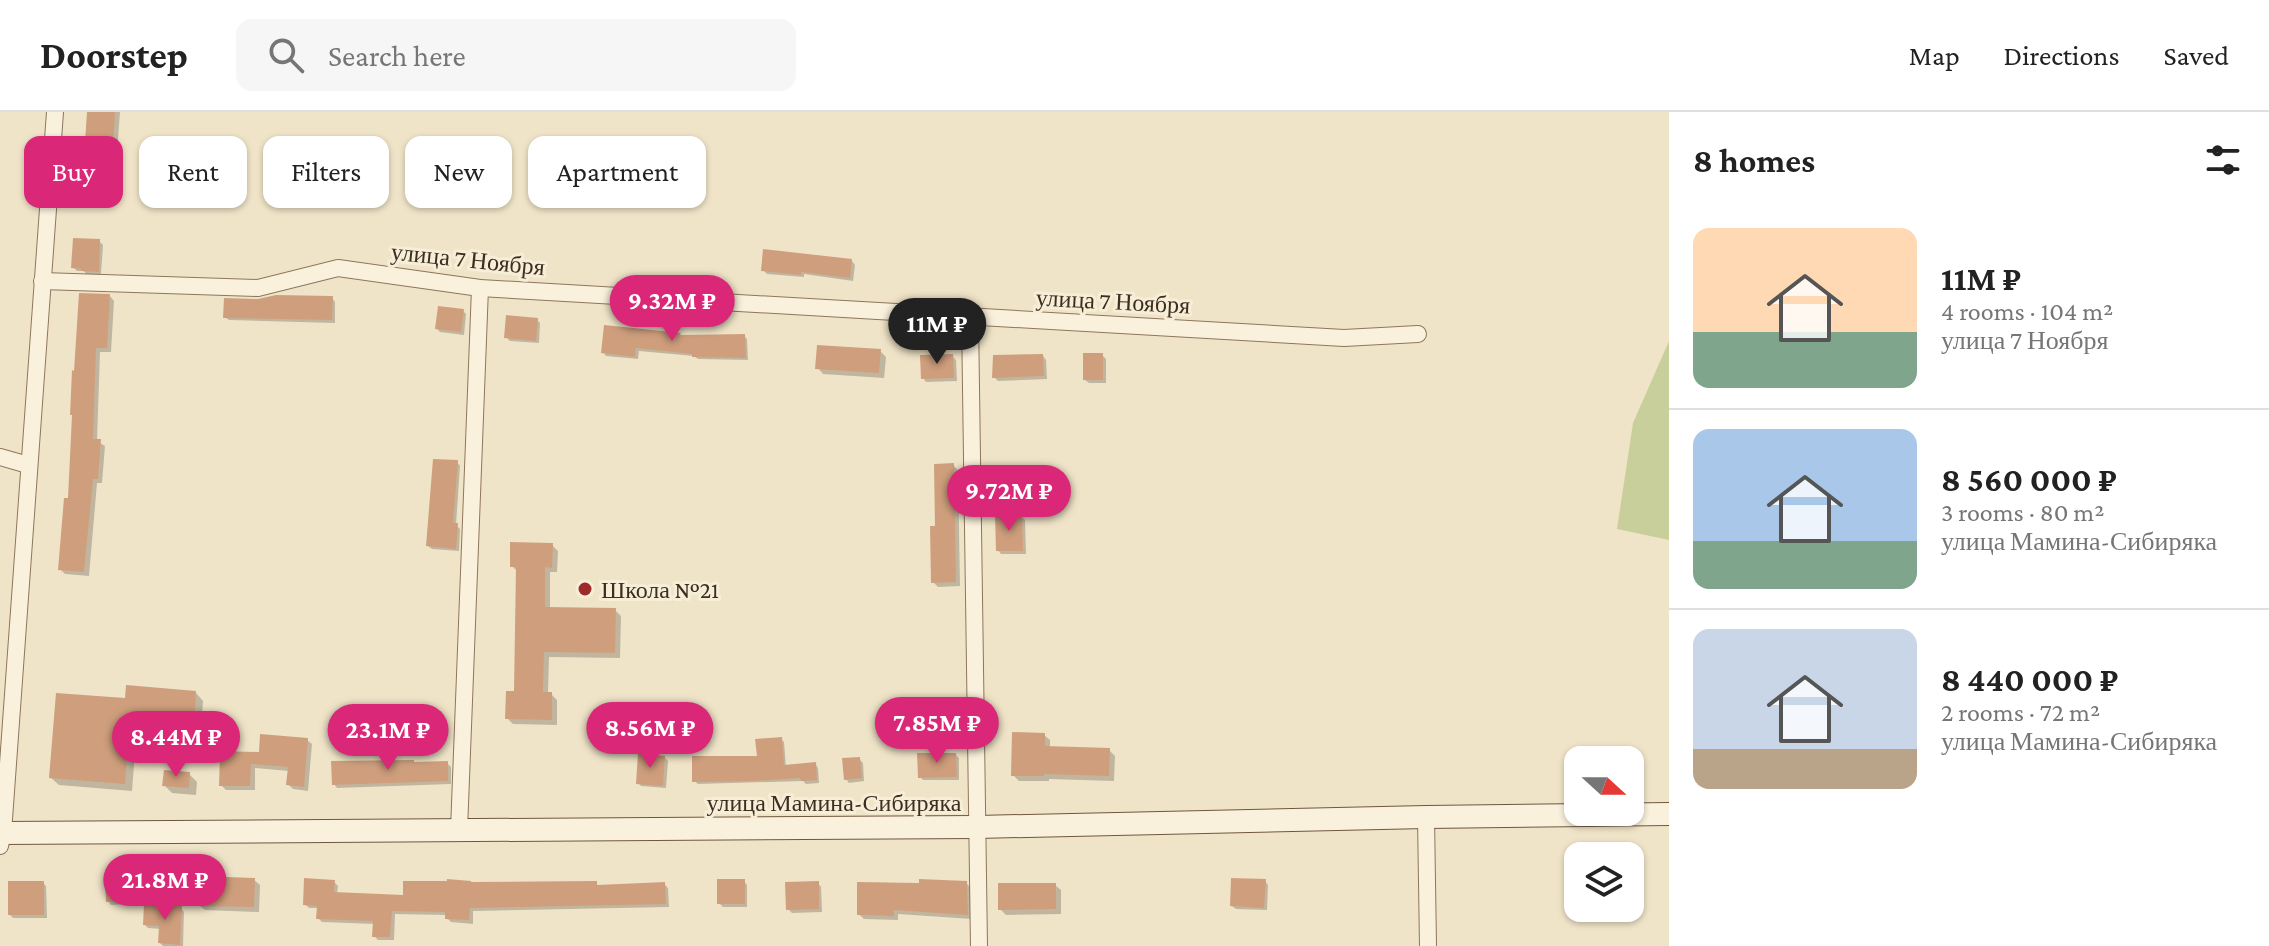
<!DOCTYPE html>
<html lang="en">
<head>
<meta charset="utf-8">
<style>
  :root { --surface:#fff; --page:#f6f6f6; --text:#222; --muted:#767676; --line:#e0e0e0; --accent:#db2777 }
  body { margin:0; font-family:"Crimson Pro",serif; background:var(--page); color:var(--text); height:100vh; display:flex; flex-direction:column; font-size:30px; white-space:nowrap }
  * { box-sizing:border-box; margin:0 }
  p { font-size:26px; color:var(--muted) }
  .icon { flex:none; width:44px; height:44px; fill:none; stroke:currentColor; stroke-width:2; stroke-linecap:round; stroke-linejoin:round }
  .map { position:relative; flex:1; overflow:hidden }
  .drawer { display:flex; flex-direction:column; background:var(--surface); width:600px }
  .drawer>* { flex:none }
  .guide { position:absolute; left:24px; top:24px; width:760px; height:72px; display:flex; gap:16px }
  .needle { width:52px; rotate:111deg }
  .controls { position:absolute; left:1564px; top:634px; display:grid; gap:16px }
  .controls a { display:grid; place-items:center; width:80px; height:80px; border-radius:16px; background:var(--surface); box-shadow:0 2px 6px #0004; font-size:40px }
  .price { position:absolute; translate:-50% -68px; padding:0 18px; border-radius:28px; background:var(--accent); color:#fff; font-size:26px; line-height:52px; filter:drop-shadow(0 2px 4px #0008) }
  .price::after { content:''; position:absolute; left:50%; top:48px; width:24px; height:18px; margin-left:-12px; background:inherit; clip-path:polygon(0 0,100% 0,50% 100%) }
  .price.selected { background:#222; color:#fff }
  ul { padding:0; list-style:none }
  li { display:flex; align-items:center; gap:24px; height:200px; padding:0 24px }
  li+li { border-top:2px solid var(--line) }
  li span { display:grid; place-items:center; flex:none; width:224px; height:160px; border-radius:16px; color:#555 }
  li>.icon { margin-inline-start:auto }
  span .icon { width:96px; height:96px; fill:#fffc; stroke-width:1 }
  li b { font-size:34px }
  h2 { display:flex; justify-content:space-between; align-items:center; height:96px; padding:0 24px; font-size:34px }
  .chip { padding:0 28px; border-radius:16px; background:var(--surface); box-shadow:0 2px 6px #0004; font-size:28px; line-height:72px }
  .chip.selected { background:var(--accent); color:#fff }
  header { display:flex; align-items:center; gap:48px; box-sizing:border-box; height:112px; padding:0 40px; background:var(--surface); border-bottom:2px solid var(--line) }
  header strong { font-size:38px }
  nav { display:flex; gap:44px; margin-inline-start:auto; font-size:28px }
  .search { width:560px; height:72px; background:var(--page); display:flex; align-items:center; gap:20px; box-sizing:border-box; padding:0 28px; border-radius:16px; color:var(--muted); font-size:30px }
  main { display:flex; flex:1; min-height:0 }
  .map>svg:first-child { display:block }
  .green { fill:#c9cf9b }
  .shadow { fill:#0003 }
  .building { fill:#cf9f7d }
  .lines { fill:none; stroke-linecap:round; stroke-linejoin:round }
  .street-casing { stroke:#8d765c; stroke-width:18 }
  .secondary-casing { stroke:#6f573f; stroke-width:24 }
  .street { stroke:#faf1dc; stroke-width:16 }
  .secondary { stroke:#faf1dc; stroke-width:22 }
  .poi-dot { fill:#9e2a2b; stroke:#f7eed8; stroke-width:3 }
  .labels { text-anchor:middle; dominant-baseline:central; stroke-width:6; stroke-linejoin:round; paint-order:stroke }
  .street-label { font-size:24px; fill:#3d2e20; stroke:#f7eed8 }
  .poi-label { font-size:24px; fill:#3d2e20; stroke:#f7eed8; text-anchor:start }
</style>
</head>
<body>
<header>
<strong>Doorstep</strong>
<div class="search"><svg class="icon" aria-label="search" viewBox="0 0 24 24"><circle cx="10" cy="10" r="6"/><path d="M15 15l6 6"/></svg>Search here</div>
<nav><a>Map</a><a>Directions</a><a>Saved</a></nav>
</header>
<main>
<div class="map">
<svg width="1669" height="834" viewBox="0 0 1669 834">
  <rect width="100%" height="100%" fill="#f0e4c8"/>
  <polygon class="green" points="1669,229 1669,428 1617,417 1633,311"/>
  <g class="shadow">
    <polygon points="89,0 120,0 117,41 113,41 110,94 89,93 83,88"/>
    <polygon points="99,129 103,133 101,162 86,162 84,159 77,159 73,155"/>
    <polygon points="852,149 855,153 853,169 804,162 804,165 767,162 763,158"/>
    <polygon points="110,184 114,189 111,240 100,240 97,329 105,334 102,371 97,371 89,464 65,462 60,457 69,388 74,304"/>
    <polygon points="332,186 335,190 335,211 229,208 225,205"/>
    <polygon points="463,199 466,202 464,223 440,220 437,217"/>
    <polygon points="537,208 540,211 539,231 510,229 506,225"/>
    <polygon points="680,223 744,224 747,227 748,248 698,247 694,244 639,239 638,247 606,244 603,240"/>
    <polygon points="880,239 886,245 884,266 823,262 818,256"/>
    <polygon points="1102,243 1106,247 1106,271 1089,271 1085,268"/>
    <polygon points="952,244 956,248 957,269 926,270 923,266"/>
    <polygon points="1043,244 1046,248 1047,267 998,269 994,265"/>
    <polygon points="457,350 460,354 456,413 460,417 459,439 432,437 428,434"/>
    <polygon points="953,353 958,358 960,474 938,475 933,470 937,416"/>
    <polygon points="1022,405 1025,408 1026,442 1001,442 998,438"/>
    <polygon points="552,433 558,439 557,460 550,460 550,497 615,498 621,504 620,546 549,545 548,582 551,582 557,588 557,613 513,612 507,606 516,581 518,460 512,454"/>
    <polygon points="196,581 203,589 201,619 137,614 132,679 59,673 51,666 126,588"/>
    <polygon points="1044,623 1050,628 1050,636 1109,638 1115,644 1114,669 1049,667 1049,669 1019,669 1013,663"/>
    <polygon points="781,627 784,630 786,655 815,652 818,656 819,671 806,672 803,669 698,672 694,669 759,646"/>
    <polygon points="307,628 312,632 308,679 293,677 288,672 289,659 255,656 255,678 226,678 221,673 261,642"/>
    <polygon points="956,643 959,646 959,668 923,668 920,665"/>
    <polygon points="664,645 668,649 666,676 641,674 638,671"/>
    <polygon points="859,647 863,651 864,669 849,671 846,667"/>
    <polygon points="447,651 451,655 451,672 337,676 334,672"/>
    <polygon points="189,662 197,670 196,683 172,681 164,673"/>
    <polygon points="123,768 127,772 127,792 111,793 108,789"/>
    <polygon points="254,768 260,773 259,800 205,798 199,793"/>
    <polygon points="744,769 747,773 747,795 723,795 719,791"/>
    <polygon points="1265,769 1268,773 1267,798 1236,797 1232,794"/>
    <polygon points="334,770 338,774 337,782 405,785 471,771 596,771 599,775 664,772 668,776 669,795 473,799 473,812 451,810 447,806 447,803 395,802 394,828 378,828 374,824 375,812 322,810 318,806 319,796 309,796 305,792"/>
    <polygon points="43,771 46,774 47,806 13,806 10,803"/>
    <polygon points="818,771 821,775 822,800 792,801 788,797"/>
    <polygon points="966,771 971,776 972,807 898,802 898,808 864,807 859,802"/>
    <polygon points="1055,773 1061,778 1061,802 1006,803 1000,797"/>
    <polygon points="181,796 184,800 183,834 163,834 160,831 161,817 148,816 145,813"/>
  </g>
  <g class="building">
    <polygon points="87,0 115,0 113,37 109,36 106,90 81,89"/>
    <polygon points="73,126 100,127 99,160 81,159 81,157 71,156"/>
    <polygon points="763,137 852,147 850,166 801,160 801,163 761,159"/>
    <polygon points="79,181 110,182 107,236 96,236 93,327 101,327 98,367 93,367 84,460 58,458 64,386 68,386 72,303 70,303 72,258 74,259"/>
    <polygon points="276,183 333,184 332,208 223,206 224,186 258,187"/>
    <polygon points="438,194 464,197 461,220 435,217"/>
    <polygon points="506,203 538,206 536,229 504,226"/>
    <polygon points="604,213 681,221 680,223 745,222 746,246 692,245 692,242 636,236 635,245 601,241"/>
    <polygon points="817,233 881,237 879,261 815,257"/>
    <rect x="1083" y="241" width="20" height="27"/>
    <polygon points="953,242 954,266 921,267 920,243"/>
    <polygon points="1043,242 1044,264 992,266 993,243"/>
    <polygon points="433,347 458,348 453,411 458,411 456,437 426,434"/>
    <polygon points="954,351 956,470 931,471 930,414 935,414 934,352"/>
    <polygon points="995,403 1022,403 1023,439 996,439"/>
    <polygon points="510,430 553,431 552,456 545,455 545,495 616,496 615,541 544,540 543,580 552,580 552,608 505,607 506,579 514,579 516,455 510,455"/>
    <polygon points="126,573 196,579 194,612 130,607 125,672 49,666 56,581 125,586"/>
    <polygon points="1012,620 1045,621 1045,634 1110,636 1109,664 1044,662 1044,664 1011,664"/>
    <polygon points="260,622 308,626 304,675 286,673 288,655 251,652 250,674 219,674 220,639 259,640"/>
    <polygon points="782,625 784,653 816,650 817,668 801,669 800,666 754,669 692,670 692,644 757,644 755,627"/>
    <polygon points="638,641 665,644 663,674 636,672"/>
    <polygon points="917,641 956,641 957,665 918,666"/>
    <polygon points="860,645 862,666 844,668 842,646"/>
    <polygon points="414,648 414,650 448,649 448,669 332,673 331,649"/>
    <polygon points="164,658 190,660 189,676 162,674"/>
    <polygon points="198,764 255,766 254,795 197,794"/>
    <polygon points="124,766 125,789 106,790 105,767"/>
    <polygon points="304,766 335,768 334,780 403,783 403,769 447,769 447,767 471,769 471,770 597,769 597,773 665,770 666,792 470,796 469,808 445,807 445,800 392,799 390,825 372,825 373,809 316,807 317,794 303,793"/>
    <polygon points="1231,766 1266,767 1264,796 1230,794"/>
    <rect x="717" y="767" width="28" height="25"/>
    <polygon points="919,767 967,769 968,803 894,798 894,804 857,803 857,770 919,771"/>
    <rect x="8" y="769" width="36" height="34"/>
    <polygon points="819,769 819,797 786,798 785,770"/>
    <polygon points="998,771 1056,771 1056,797 998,798"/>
    <polygon points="144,792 182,794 180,833 158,831 159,814 143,813"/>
  </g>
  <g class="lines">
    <defs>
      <g id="street">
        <polyline points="42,169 258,176 338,156 480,176 1344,226 1418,222"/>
        <polyline points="970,206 979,834"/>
        <polyline points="0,345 28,353"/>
        <polyline points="1426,705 1428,834"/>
        <polyline points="459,718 480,176"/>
        <polyline points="0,734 3,721 55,0"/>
      </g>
      <polyline id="secondary" points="0,721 977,715 1426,705 1669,702"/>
    </defs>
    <use href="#street" class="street-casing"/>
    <use href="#secondary" class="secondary-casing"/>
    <use href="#street" class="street"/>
    <use href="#secondary" class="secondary"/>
  </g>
  <circle class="poi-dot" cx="585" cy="477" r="8"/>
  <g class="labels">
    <g class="street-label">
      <text transform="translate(468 147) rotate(6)">улица 7 Ноября</text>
      <text transform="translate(1113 189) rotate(3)">улица 7 Ноября</text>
      <text x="834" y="690">улица Мамина-Сибиряка</text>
    </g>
    <g class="poi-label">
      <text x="601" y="477">Школа №21</text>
    </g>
  </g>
</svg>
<div class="controls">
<a><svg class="needle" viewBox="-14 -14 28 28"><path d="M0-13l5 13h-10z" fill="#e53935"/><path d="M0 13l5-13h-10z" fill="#767676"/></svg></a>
<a><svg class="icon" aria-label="layers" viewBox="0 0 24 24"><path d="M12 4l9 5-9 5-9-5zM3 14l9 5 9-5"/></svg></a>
</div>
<b class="price" style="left:672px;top:231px">9.32M ₽</b>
<b class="price selected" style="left:937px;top:254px">11M ₽</b>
<b class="price" style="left:1009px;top:421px">9.72M ₽</b>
<b class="price" style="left:937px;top:653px">7.85M ₽</b>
<b class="price" style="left:650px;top:658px">8.56M ₽</b>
<b class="price" style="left:388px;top:660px">23.1M ₽</b>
<b class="price" style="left:176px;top:667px">8.44M ₽</b>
<b class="price" style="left:165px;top:810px">21.8M ₽</b>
<div class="guide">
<a class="chip selected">Buy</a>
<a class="chip">Rent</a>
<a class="chip">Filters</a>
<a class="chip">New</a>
<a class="chip">Apartment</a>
</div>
</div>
<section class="drawer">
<h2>8 homes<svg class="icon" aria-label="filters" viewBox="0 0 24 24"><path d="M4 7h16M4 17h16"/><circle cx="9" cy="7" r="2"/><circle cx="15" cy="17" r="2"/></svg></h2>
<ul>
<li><span style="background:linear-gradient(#ffd9b3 65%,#7fa58c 0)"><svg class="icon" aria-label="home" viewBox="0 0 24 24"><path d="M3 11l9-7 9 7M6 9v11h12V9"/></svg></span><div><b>11M ₽</b><p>4 rooms · 104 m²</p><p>улица 7 Ноября</p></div></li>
<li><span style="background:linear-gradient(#a9c7e8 70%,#7fa58c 0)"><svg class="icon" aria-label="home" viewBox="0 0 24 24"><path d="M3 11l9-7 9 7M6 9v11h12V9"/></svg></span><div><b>8 560 000 ₽</b><p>3 rooms · 80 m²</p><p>улица Мамина-Сибиряка</p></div></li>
<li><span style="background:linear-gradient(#c9d6e8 75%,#b9a48a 0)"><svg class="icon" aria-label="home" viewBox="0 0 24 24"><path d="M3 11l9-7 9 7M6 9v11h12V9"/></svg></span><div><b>8 440 000 ₽</b><p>2 rooms · 72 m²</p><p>улица Мамина-Сибиряка</p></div></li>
</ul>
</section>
</main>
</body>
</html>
